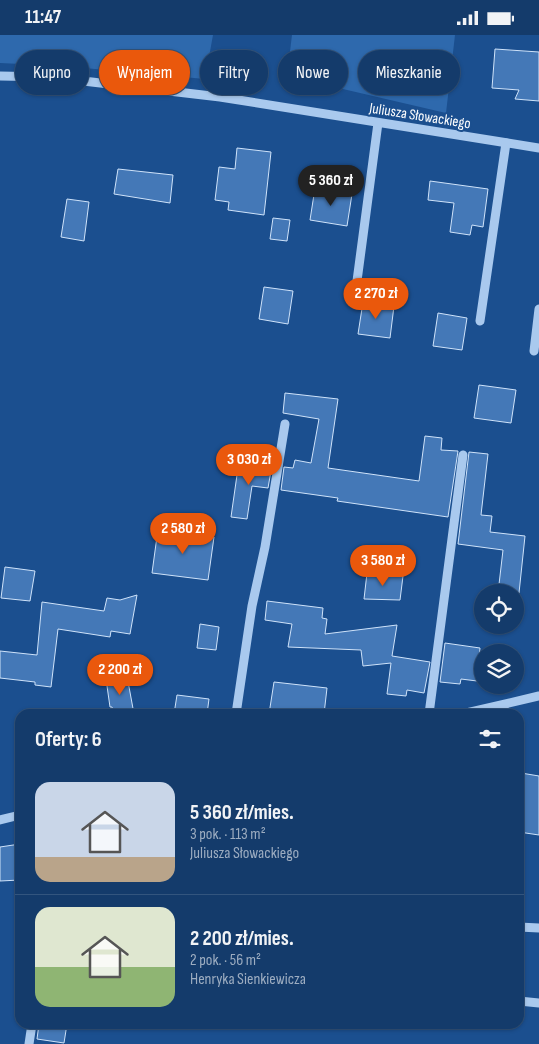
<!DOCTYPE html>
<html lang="pl">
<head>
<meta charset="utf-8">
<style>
  :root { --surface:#143b6b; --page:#214673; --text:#f1f3f6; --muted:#9dadc1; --line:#33557e; --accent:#ea580c }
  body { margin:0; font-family:"Sofia Sans Condensed",sans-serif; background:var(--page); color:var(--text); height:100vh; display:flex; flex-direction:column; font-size:19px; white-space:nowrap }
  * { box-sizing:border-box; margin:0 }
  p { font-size:16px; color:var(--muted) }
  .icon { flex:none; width:28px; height:28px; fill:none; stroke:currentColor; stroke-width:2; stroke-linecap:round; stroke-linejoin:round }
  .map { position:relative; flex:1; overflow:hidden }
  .drawer { position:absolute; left:15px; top:674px; width:509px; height:320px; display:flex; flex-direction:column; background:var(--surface); border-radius:15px; box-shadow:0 1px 4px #0004,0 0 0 1px var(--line) }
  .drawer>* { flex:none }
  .guide { position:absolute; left:15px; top:15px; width:510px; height:45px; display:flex; gap:10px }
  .controls { position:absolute; left:474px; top:549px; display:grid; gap:10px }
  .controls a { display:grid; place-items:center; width:50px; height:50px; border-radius:50%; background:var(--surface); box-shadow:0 1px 4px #0004,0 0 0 1px var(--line); font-size:25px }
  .price { position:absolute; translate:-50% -42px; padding:0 11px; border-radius:18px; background:var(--accent); color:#fff; font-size:16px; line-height:32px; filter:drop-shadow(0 1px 2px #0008) }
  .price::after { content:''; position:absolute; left:50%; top:30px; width:15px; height:11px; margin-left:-8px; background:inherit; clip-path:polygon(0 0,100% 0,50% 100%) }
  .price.current { background:#222; color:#fff }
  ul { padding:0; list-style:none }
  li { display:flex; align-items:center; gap:15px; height:125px; padding:0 20px }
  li+li { border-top:1px solid var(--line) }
  li span { display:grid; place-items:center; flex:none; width:140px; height:100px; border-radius:15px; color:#555 }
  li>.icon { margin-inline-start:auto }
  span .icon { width:60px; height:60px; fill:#fffc; stroke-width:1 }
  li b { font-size:21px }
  h2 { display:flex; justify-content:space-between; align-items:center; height:60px; padding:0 20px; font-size:21px }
  .chip { padding:0 18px; border-radius:22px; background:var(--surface); box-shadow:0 1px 4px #0004,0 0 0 1px var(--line); font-size:18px; line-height:45px }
  .chip.current { background:var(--accent); color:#fff }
  .status { display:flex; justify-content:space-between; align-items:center; height:35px; padding:0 25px; background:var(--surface); direction:ltr }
  .status svg { height:14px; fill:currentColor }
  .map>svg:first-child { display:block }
  .green { fill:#2e69ad }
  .building { fill:#4478b7; stroke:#cfe3fa }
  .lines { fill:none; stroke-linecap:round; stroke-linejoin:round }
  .minor { stroke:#a9c9ee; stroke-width:9 }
  .labels { text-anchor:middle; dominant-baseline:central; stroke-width:4; stroke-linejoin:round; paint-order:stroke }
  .street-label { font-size:15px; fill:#fff; stroke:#1b4f8f }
</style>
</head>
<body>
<div class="status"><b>11:47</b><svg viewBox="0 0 49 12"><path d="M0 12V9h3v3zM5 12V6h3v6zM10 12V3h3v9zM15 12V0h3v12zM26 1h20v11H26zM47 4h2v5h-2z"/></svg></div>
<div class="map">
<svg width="539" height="1009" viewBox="0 0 539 1009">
  <rect width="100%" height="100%" fill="#1b4f8f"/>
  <g class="green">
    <polygon points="0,0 213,0 205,44 62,31 0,28"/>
    <polygon points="292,0 455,0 446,78 287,41"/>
  </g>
  <g class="building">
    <polygon points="495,14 539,17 539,66 515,64 519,55 492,53"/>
    <polygon points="237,113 271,117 264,180 228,175 229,167 215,165 219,132 235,134"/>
    <polygon points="118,134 173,140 170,168 114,159"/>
    <polygon points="430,146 488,154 483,192 472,190 470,200 450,197 454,168 428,165"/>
    <polygon points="315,153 352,159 347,191 310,185"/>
    <polygon points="67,164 89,167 84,206 61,202"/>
    <polygon points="273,183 290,185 287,206 270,204"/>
    <polygon points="264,252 293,256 288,289 259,284"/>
    <polygon points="363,267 394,271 390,303 358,299"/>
    <polygon points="438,278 467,283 462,315 433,311"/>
    <polygon points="479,350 516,355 511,388 474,383"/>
    <polygon points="285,358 338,364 328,433 419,446 425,401 442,403 441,415 458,416 448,482 337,466 338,463 281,455 284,432 293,433 295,425 311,428 319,384 283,378"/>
    <polygon points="469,417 488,419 481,480 492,481 490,497 525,501 519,558 498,558 503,515 458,509"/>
    <polygon points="239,426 272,430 268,453 252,451 247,484 231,482"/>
    <polygon points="158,494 214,502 208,545 152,538"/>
    <polygon points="5,532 35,536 30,566 1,563"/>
    <polygon points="367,538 403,541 400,565 364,564"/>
    <polygon points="137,560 130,599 111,596 110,602 58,594 51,652 35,650 35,647 0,643 0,616 37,620 42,567 104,576 107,563 120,565"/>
    <polygon points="267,566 323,573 322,583 327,584 325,599 397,590 392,621 430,627 424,658 407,655 406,661 387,659 391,628 363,631 361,615 288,612 292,589 265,585"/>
    <polygon points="200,589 219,592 216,615 197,613"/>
    <polygon points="445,608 480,613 477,646 461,644 460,649 440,647"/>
    <polygon points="127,641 134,679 114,679 112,672 110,672 106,644"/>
    <polygon points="274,647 327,653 324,679 269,679"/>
    <polygon points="177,660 209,664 207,679 174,679"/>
    <polygon points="521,738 539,741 539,800 519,797"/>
    <polygon points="20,809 20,845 0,846 0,812"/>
    <polygon points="39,989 67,989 64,1008 37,1004"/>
  </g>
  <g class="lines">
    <g class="minor">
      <polyline points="0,41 49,42 220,62 539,113"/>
      <polyline points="355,261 378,88"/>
      <polyline points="480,286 506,108"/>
      <polyline points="534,316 539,274"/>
      <polyline points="236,679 252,571 265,512 285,389"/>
      <polyline points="429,679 463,420"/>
      <polyline points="462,679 539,661"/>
      <polyline points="0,785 20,780"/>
      <polyline points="519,892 539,893"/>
      <polyline points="519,966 539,968"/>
      <polyline points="29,1009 32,989"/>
    </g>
  </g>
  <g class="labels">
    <g class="street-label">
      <text transform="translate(420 81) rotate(9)">Juliusza Słowackiego</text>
    </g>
  </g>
</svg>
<div class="controls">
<a><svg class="icon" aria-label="locate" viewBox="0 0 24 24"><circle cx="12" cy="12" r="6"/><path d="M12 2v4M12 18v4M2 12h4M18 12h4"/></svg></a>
<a><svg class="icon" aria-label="layers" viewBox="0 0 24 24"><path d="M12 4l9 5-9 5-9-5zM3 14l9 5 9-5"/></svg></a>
</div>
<b class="price current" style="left:331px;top:172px">5 360 zł</b>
<b class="price" style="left:376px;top:285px">2 270 zł</b>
<b class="price" style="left:249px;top:451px">3 030 zł</b>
<b class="price" style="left:183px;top:520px">2 580 zł</b>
<b class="price" style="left:383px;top:552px">3 580 zł</b>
<b class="price" style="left:120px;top:661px">2 200 zł</b>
<div class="guide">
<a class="chip">Kupno</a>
<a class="chip current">Wynajem</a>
<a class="chip">Filtry</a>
<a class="chip">Nowe</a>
<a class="chip">Mieszkanie</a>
</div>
<section class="drawer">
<h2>Oferty: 6<svg class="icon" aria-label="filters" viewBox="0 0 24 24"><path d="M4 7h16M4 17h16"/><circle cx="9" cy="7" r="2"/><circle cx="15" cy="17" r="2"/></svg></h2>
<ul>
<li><span style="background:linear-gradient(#c9d6e8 75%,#b9a48a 0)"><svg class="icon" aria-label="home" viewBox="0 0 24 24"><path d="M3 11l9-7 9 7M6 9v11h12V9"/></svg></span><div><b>5 360 zł/mies.</b><p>3 pok. · 113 m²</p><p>Juliusza Słowackiego</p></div></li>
<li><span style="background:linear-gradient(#dfe7d0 60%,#8fb573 0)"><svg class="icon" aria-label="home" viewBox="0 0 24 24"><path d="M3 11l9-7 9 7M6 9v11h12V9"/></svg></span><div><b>2 200 zł/mies.</b><p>2 pok. · 56 m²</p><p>Henryka Sienkiewicza</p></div></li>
</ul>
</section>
</div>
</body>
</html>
